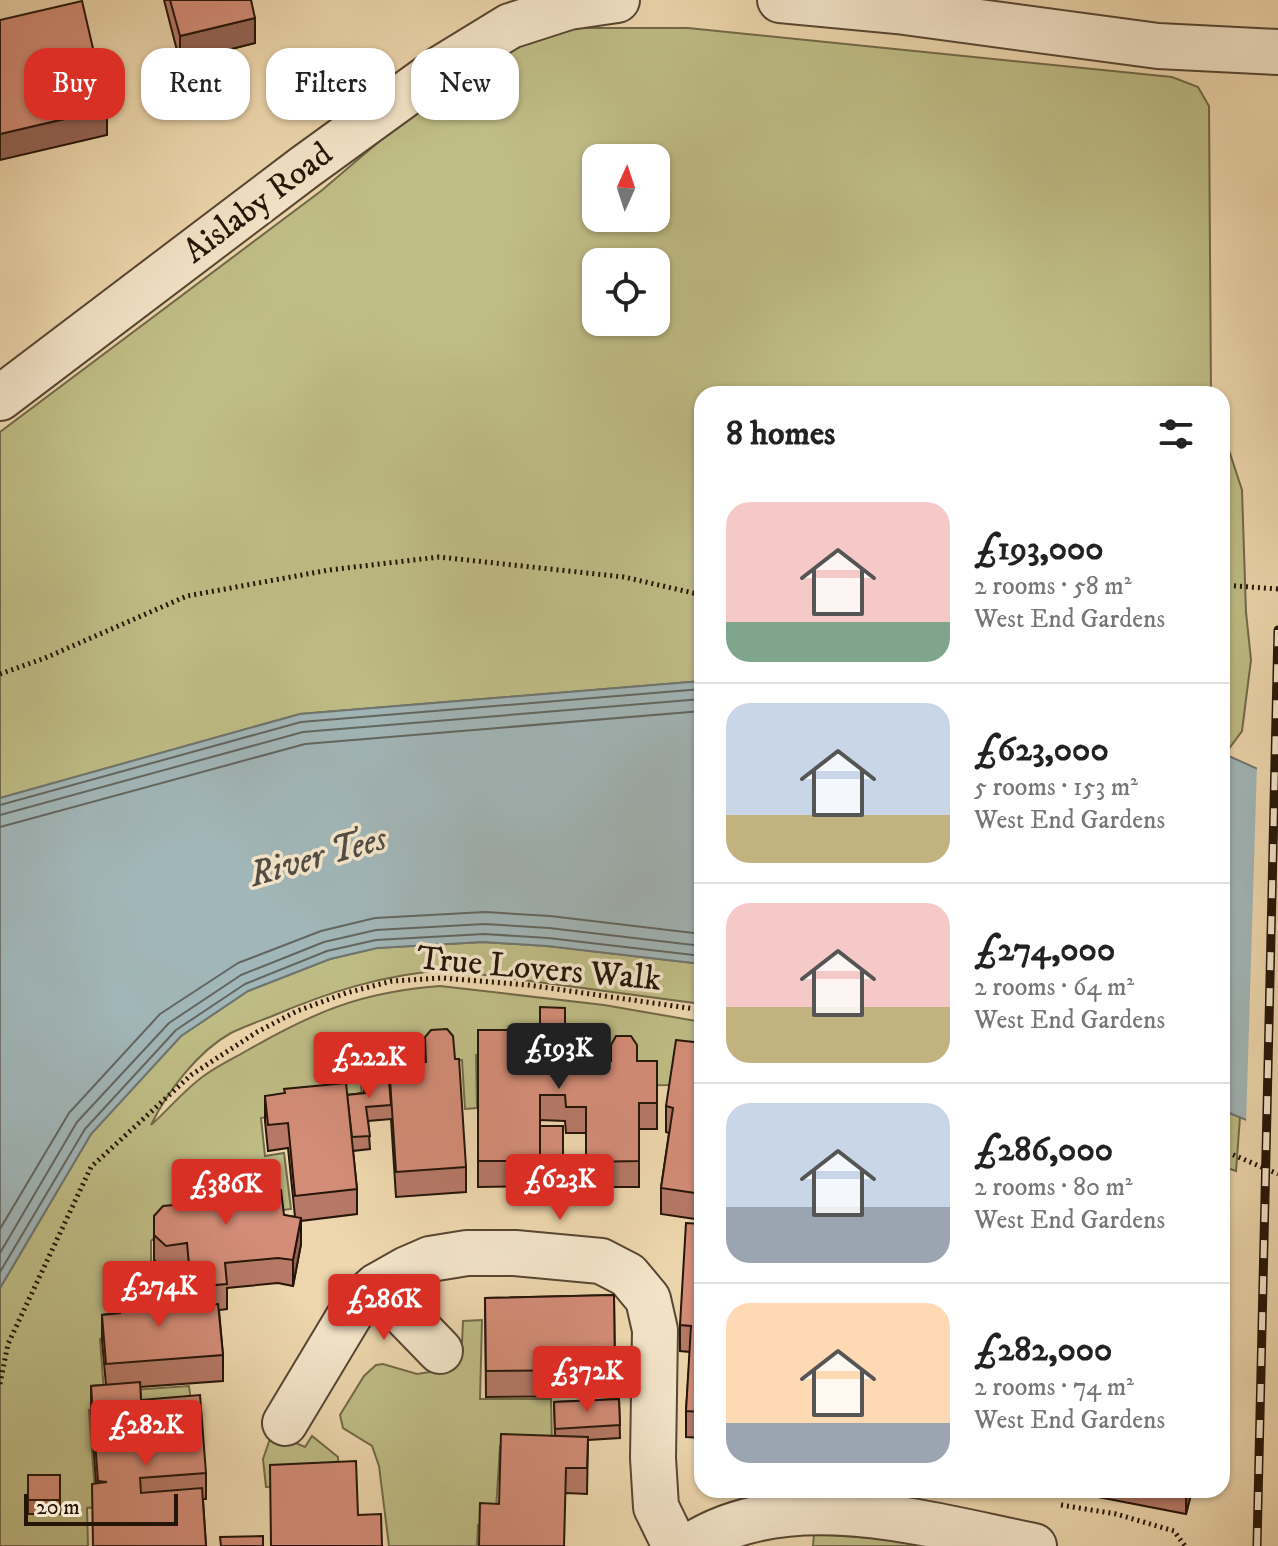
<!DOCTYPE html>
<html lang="en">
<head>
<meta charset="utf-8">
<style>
  :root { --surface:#fff; --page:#f6f6f6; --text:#222; --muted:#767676; --line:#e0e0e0; --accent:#d93025 }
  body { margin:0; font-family:"IM FELL DW Pica",serif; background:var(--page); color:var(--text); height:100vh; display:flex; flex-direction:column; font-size:30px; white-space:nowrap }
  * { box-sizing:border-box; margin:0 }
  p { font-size:26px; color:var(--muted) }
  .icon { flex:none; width:44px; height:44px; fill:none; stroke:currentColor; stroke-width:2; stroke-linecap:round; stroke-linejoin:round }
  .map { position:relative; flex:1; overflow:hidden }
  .details { position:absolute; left:694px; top:386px; width:536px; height:1112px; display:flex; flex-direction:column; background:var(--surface); border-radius:24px; box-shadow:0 2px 6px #0004 }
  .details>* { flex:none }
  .hud { position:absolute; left:24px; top:48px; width:550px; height:72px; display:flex; gap:16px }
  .needle { width:52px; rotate:3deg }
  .controls { position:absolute; left:582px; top:144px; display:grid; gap:16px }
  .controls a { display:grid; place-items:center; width:88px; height:88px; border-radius:16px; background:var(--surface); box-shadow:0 2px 6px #0004; font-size:40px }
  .scale { position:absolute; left:24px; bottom:20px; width:154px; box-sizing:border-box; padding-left:8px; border:4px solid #251509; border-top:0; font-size:22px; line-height:28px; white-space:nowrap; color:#251509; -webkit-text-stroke:6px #f4e5ca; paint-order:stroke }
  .price { position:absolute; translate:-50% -68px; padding:0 18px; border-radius:8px; background:var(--accent); color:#fff; font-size:26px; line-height:52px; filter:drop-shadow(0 2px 4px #0008) }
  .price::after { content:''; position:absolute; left:50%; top:48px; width:24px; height:18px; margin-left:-12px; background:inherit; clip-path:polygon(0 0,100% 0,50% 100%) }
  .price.current { background:#222; color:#fff }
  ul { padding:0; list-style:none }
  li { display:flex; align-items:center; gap:24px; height:200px; padding:0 32px }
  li+li { border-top:2px solid var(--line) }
  li span { display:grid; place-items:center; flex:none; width:224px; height:160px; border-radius:24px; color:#555 }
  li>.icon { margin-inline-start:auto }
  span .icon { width:96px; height:96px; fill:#fffc; stroke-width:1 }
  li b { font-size:34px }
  h2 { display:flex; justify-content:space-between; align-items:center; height:96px; padding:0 32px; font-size:34px }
  .tag { padding:0 28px; border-radius:24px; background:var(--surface); box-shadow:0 2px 6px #0004; font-size:28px; line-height:72px }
  .tag.current { background:var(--accent); color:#fff }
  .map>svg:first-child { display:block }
  .green { fill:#bfbd86; stroke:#726948; stroke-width:2; fill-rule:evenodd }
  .water { fill:#a1b6b8; stroke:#6f7672; stroke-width:2 }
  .pier { fill:#eed7ae }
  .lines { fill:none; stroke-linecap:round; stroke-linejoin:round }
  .shore { stroke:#636660; stroke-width:2 }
  .minor-casing { stroke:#574632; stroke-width:48 }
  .path { stroke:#251509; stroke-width:5; stroke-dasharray:2 4; stroke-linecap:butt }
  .minor { stroke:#f4e5ca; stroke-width:44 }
  .rail-casing { stroke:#251509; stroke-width:9 }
  .rail { stroke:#f4e5ca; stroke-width:6; stroke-dasharray:18; stroke-linecap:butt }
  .wall { fill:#b67967; stroke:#251509; stroke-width:2 }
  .shaded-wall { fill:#946354; stroke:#251509; stroke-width:2 }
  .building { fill:#d48d78; stroke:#251509; stroke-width:2 }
  .labels { text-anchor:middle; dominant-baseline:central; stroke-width:7; stroke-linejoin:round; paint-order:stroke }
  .street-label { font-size:34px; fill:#251509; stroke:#f4e5ca }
  .water-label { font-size:36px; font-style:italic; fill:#504d46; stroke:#f4e5ca }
</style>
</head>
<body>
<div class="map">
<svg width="1278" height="1546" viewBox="0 0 1278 1546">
  <rect width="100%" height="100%" fill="#eed7ae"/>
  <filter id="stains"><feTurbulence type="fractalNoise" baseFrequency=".0025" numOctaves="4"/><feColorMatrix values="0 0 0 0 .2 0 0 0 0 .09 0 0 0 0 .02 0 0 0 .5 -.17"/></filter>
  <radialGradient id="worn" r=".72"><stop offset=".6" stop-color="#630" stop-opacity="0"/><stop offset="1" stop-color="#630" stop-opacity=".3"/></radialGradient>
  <g class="green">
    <path d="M 558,28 L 688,28 L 1172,77 L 1198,87 L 1209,106 L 1211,394 L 702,394 L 702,681 L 300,714 L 0,798 L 0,432 L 321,191 L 463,70 ZM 596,158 L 656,158 L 656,218 L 596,218 ZM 596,262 L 656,262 L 656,322 L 596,322 Z"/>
    <polygon points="1222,429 1242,490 1246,612 1251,660 1242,731 1225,754 1222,753"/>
    <path d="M 483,942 L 547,946 L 702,964 L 702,1004 L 448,970 C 385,974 328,992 270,1017 C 257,1022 243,1027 231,1033 C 198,1051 167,1092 151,1125 C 169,1109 185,1089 205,1075 C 219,1065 234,1058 248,1050 C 316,1011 362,992 440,986 L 604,1005 L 702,1022 L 702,1067 L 671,1085 L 592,1086 L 591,1059 L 566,1059 L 566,1031 L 538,1030 L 538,1055 L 476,1055 L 477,1108 L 465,1109 L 462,1060 L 457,1061 L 449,1052 L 430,1052 L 422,1061 L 424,1086 L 390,1080 L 361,1082 L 362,1101 L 261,1118 L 265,1156 L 284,1153 L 291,1209 L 251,1214 L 248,1196 L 179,1203 L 182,1227 L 162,1230 L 151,1241 L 151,1261 L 165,1273 L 184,1272 L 187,1306 L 116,1313 L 118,1337 L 100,1339 L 104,1392 L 189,1386 L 191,1402 L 89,1410 L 96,1507 L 87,1508 L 88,1546 L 0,1546 L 0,1288 L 91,1134 L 181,1036 L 248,991 L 330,959 L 377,948 Z"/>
    <polygon points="1222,1110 1240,1117 1236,1171 1222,1166"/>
    <polygon points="482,1320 480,1399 551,1399 552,1444 500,1446 495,1526 478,1525 477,1546 389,1546 379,1466 372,1446 343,1428 340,1415 364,1376 376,1365 383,1364 417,1374 430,1372 441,1366 462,1343 463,1321"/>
    <polygon points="272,1433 305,1447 312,1436 338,1457 339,1484 266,1487 263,1459"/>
    <polygon points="814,1534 889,1539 921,1546 813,1546"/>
  </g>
  <g class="water">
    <polygon points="702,681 702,964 547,946 483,942 377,948 330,959 248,991 181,1036 91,1134 0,1288 0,798 300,714"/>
    <polygon points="1222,753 1278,778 1278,1133 1222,1110"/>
  </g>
  <polygon class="pier" points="1257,764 1278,774 1278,1137 1246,1124"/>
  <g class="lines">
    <g class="shore">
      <polyline points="0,805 301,722 702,689"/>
      <polyline points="0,815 303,732 702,699"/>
      <polyline points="0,827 305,744 702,711"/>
      <polyline points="0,1229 69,1113 160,1014 238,963 321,931 375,918 485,912 550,916 702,934"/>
      <polyline points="0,1253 77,1122 169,1023 241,975 324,942 376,930 485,924 549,928 702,946"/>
      <polyline points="0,1272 85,1129 176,1030 245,984 327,951 376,940 484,934 548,938 702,956"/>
    </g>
    <defs>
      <g id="minor">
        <polyline points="780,0 897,11 1158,46 1278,52"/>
        <polyline points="0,398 305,167 443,67 510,26 569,7 617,0"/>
        <polyline points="377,1286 440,1351"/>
        <polyline points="285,1423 357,1303 377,1286 407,1269 430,1259 467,1253 515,1253 601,1261 628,1275 648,1299 655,1330 653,1458 656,1507 675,1546"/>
        <path d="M 690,1546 C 788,1482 928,1525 1034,1546"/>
      </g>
    </defs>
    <use href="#minor" class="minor-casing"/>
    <g class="path">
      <polyline points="1222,585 1278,589"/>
      <polyline points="0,674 45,658 187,596 329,570 439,557 624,577 702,595"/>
      <polyline points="1222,1150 1278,1174"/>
      <polyline points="0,1384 8,1344 91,1167 191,1075 257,1032 297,1011 346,993 392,981 442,978 528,985 702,1010"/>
      <polyline points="1061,1505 1116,1514 1174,1531 1185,1546"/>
    </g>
    <use href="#minor" class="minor"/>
    <defs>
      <polyline id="rail" points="1257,1546 1278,630"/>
    </defs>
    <use href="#rail" class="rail-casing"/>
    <use href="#rail" class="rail"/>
  </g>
  <g class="wall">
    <polygon points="164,0 251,0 255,43 180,62"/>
    <polygon points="478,1030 565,1036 590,1061 657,1061 657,1129 639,1129 639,1187 586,1187 586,1133 566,1133 565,1121 540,1120 540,1126 563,1126 563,1186 478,1187"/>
    <polygon points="425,1037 466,1167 466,1192 396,1197 391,1119 368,1121 370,1149 353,1151 357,1189 357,1214 301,1221 301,1244 293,1286 278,1283 227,1288 227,1309 219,1310 223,1355 223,1381 140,1387 141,1400 206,1473 206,1499 203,1499 206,1546 96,1483 91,1412 91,1386 106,1385 102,1341 102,1315 118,1313 118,1289 159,1295 171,1308 190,1306 187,1269 166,1271 154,1260 154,1216 182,1204 182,1180 243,1194 284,1215 295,1217 288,1148 268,1151 265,1121 265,1096 347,1095 364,1093 363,1071 425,1062"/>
    <polygon points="702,1043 702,1220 661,1214 661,1188 669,1133 666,1132 666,1106"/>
    <polygon points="702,1224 702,1438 686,1437 686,1411 690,1352 680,1351 680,1325"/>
    <polygon points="614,1295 615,1396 486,1397 485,1298"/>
    <polygon points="619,1399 620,1438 588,1440 587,1494 566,1493 499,1504 555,1436 554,1402"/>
    <rect x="28" y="1475" width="32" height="39"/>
    <polygon points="1062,1490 1192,1490 1186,1514"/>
  </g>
  <g class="shaded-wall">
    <polygon points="255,18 255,43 180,62 180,36"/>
    <polygon points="107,109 107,135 0,160 0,134"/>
    <polygon points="1226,1153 1226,1179 1222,1242 1222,1217"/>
    <polygon points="301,1218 301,1244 293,1286 293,1260"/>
    <polygon points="1186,1490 1192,1490 1186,1514"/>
  </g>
  <g class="building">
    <polygon points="170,0 251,0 255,18 180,36"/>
    <polygon points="82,1 107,109 0,134 0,20"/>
    <polygon points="540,1007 565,1008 565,1036 590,1036 590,1061 611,1061 611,1045 616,1036 631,1036 637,1045 637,1061 657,1061 657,1103 639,1103 639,1161 586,1162 586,1107 566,1107 565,1095 540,1095 540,1161 478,1161 478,1030 540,1030"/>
    <polygon points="447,1029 453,1036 455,1059 459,1059 466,1167 396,1172 389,1064 426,1062 425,1037 431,1030"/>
    <polygon points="676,1040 702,1043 702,1194 661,1188 673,1108 666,1106"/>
    <polygon points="388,1068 391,1105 366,1107 370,1136 352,1137 347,1095 365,1093 363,1071"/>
    <polygon points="346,1083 357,1189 295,1196 288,1123 268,1125 265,1096 285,1093 284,1089"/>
    <rect x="540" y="1126" width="23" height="47"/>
    <polygon points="1222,1151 1226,1153 1222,1217"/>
    <polygon points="241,1175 243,1194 281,1190 284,1215 301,1218 293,1260 278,1258 225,1263 227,1284 191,1287 187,1243 166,1246 154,1235 154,1216 163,1206 185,1204 182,1180"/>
    <polygon points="686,1223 702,1224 702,1412 686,1411 691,1326 680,1325"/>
    <polygon points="158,1286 159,1295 169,1294 171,1308 218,1304 223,1355 106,1364 102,1315 120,1313 118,1289"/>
    <polygon points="614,1295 615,1370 486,1371 485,1298"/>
    <polygon points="140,1382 141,1400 200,1395 206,1473 140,1478 141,1493 202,1488 206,1546 93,1546 92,1484 107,1482 98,1481 91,1386"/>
    <polygon points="619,1399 620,1425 555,1429 554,1402"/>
    <polygon points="501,1434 588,1437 587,1468 566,1468 564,1546 479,1546 480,1503 499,1504"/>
    <polygon points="356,1461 358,1515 381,1514 382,1546 271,1546 270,1465"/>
    <rect x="28" y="1475" width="32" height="25"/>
    <polygon points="263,1536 263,1546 221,1546 220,1537"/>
  </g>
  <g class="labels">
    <g class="street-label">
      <text transform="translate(258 203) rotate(-37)">Aislaby Road</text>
      <text transform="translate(539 969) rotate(5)">True Lovers Walk</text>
    </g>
    <g class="water-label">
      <text transform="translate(318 857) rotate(-16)">River Tees</text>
    </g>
  </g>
  <rect width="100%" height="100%" filter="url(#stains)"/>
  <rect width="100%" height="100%" fill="url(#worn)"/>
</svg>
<div class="controls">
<a><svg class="needle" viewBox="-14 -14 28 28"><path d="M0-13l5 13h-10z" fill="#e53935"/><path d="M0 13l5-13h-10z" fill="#767676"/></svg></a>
<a><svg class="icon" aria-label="locate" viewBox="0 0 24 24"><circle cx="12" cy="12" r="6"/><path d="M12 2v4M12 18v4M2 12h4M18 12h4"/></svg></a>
</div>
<div class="scale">20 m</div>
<b class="price current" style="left:559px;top:1091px">£193K</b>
<b class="price" style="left:369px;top:1100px">£222K</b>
<b class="price" style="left:560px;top:1222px">£623K</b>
<b class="price" style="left:226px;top:1227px">£386K</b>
<b class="price" style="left:159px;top:1329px">£274K</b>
<b class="price" style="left:384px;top:1342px">£286K</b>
<b class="price" style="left:587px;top:1414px">£372K</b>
<b class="price" style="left:146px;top:1468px">£282K</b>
<div class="hud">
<a class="tag current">Buy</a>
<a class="tag">Rent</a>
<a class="tag">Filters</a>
<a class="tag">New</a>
</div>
<section class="details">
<h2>8 homes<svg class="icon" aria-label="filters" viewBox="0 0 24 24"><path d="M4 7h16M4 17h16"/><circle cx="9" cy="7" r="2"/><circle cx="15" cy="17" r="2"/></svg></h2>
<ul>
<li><span style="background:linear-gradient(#f6c9c9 75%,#7fa58c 0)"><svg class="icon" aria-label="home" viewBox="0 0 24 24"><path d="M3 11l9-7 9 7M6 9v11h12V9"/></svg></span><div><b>£193,000</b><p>2 rooms · 58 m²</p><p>West End Gardens</p></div></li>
<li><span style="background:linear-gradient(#c9d6e8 70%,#c2b280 0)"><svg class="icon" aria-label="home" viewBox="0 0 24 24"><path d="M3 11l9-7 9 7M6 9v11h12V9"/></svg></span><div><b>£623,000</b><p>5 rooms · 153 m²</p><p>West End Gardens</p></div></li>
<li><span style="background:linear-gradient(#f6c9c9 65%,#c2b280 0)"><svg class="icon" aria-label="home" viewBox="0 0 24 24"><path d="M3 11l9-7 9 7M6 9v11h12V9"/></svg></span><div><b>£274,000</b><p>2 rooms · 64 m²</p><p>West End Gardens</p></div></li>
<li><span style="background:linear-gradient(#c9d6e8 65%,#9aa5b1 0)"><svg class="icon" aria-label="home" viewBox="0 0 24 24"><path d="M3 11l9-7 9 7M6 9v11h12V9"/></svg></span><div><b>£286,000</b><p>2 rooms · 80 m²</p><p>West End Gardens</p></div></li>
<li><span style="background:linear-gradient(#ffd9b3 75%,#9aa5b1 0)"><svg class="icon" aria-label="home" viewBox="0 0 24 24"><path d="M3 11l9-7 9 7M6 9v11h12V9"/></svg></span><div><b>£282,000</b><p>2 rooms · 74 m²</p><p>West End Gardens</p></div></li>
</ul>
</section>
</div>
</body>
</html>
